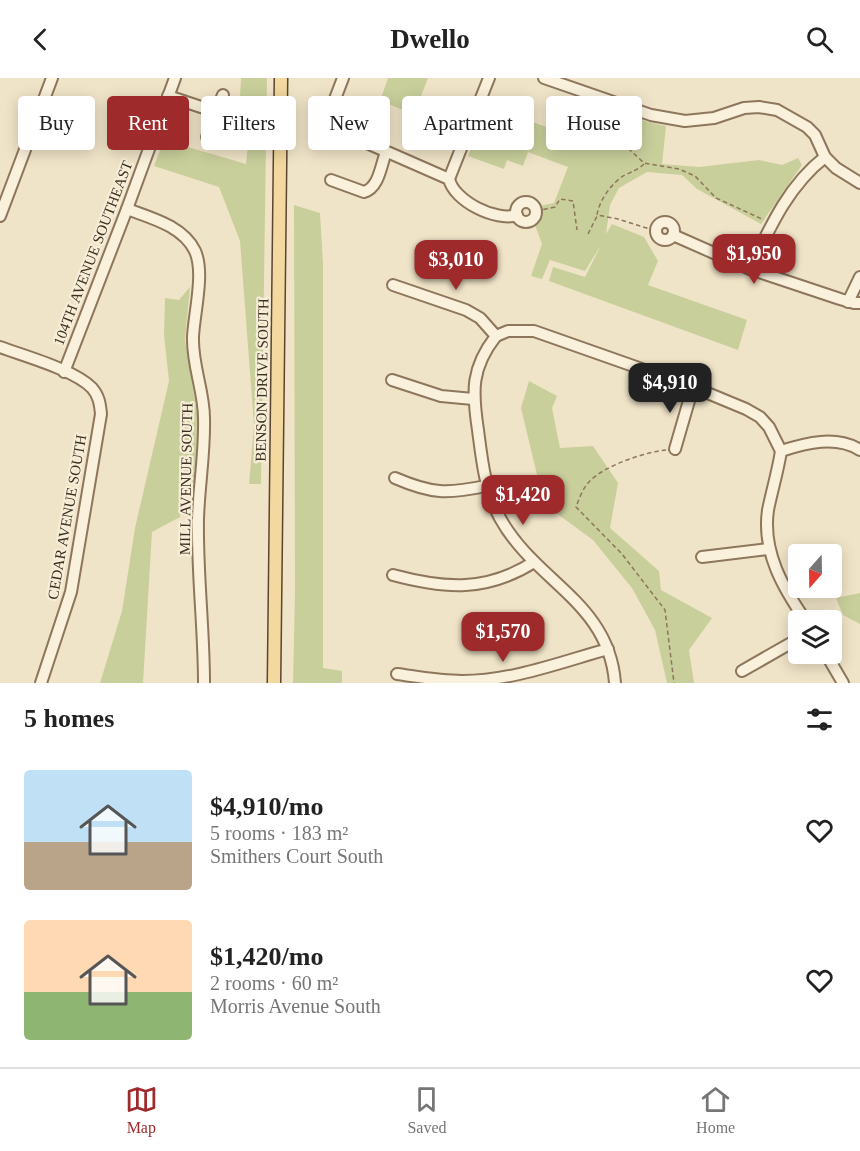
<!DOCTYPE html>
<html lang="en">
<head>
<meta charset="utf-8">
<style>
  :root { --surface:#fff; --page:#f2f2f2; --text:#222; --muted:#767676; --line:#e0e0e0; --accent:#9e2a2b }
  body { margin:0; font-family:"Times New Roman",serif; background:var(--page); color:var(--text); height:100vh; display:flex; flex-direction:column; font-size:22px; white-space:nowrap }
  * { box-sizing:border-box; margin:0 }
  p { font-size:20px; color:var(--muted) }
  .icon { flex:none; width:33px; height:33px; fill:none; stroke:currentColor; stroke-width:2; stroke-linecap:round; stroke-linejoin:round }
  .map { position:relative; height:605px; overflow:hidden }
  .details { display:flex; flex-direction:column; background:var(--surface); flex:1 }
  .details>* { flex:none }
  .banner { position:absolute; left:18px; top:18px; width:825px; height:54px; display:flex; gap:12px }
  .needle { width:39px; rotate:200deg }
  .controls { position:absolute; left:788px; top:466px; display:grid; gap:12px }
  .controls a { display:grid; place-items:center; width:54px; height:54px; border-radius:6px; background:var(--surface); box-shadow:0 3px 15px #0003; font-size:30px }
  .price { position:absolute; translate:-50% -51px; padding:0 14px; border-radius:12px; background:var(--accent); color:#fff; font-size:20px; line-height:39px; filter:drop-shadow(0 2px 3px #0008) }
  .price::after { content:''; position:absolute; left:50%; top:36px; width:18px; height:14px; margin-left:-9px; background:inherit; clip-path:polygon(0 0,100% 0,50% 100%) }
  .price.active { background:#222; color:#fff }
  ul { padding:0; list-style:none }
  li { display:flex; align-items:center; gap:18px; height:150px; padding:0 24px }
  li span { display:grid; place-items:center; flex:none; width:168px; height:120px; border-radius:6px; color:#555 }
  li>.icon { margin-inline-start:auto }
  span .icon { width:72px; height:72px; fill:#fffc; stroke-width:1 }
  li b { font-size:26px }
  h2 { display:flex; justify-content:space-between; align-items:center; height:72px; padding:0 24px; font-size:26px }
  .chip { padding:0 21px; border-radius:6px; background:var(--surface); box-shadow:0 3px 15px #0003; font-size:21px; line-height:54px }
  .chip.active { background:var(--accent); color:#fff }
  header { display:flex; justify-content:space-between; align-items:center; height:78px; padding:0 24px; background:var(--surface); font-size:27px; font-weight:700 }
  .menu { display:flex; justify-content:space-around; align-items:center; height:84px; border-top:2px solid var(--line); background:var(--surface); font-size:16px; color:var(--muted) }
  .menu a { display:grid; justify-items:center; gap:3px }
  .menu .active { color:var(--accent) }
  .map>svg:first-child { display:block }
  .green { fill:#c9cf9b }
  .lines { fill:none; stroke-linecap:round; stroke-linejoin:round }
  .minor-casing { stroke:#8d765c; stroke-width:14 }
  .major-casing { stroke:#5b4430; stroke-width:15 }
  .path { stroke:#8d765c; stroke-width:1.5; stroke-dasharray:4.5 3; stroke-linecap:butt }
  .minor { stroke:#faf1dc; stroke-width:10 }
  .major { stroke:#f3d9a0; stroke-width:12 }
  .labels { text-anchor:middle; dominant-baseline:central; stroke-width:4.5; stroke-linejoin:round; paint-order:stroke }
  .street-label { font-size:15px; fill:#3d2e20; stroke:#f7eed8 }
</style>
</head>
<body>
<header><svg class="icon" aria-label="back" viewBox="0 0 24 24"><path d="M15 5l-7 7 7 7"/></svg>Dwello<svg class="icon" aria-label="search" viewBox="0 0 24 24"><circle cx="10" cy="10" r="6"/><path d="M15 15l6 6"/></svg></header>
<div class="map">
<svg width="860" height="605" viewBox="0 0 860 605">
  <rect width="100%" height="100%" fill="#f0e4c8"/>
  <g class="green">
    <polygon points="241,0 267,0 261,406 249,406 254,347 240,163 219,109 154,88 164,62 246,86 252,26 240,20"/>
    <polygon points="388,0 428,0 414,36 380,23"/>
    <polygon points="487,27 594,67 608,30 648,44 666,48 662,86 699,89 759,82 782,87 798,80 802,87 761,146 697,111 682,97 647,94 619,110 610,127 606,156 612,146 644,159 658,183 648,207 747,242 738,272 549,203 553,189 585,199 601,167 585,193 550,182 542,201 531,198 542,166 535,147 541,137 540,128 554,125 568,89 528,74 523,88 507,82 504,91 468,78"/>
    <polygon points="294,127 320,135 323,186 323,590 342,593 342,605 293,605 295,514"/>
    <polygon points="190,209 185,262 198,340 195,404 182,412 180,439 152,454 143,605 100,605 122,533 135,450 169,303 164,257 165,220 179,222"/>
    <polygon points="529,303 557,318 552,330 560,370 593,368 618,405 610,450 659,493 661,512 712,540 689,572 694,605 667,605 655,552 632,510 593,462 548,429 537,397 521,330"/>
    <polygon points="860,515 860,546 843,537 836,520"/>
  </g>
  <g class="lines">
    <defs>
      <g id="minor">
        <path d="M 343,0 L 330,34 L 330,40 L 335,51 L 449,101 C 454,123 496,144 517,137"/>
        <polyline points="544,0 651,37 685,43 714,40 744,30 759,29 777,32 807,49 815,57 825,79 836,90 860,105"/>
        <polyline points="168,18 216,34 223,17"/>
        <polyline points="207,59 216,34"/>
        <polyline points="449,101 489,0"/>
        <path d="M 331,102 L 364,114 C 379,110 381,87 386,74"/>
        <circle cx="526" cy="134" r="10"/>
        <path d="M 127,131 C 151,140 183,148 195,173 C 205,195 194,235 193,259 C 192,287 204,313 204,340 C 205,374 199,407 198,441 C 197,496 204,550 204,605"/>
        <polyline points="0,138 52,0"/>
        <circle cx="665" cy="153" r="9"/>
        <polyline points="673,157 750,191 840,221 854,225 860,225"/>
        <path d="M 750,191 C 770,149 788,108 825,79"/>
        <polyline points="393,207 466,232 480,240 496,258"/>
        <polyline points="848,224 860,199"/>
        <path d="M 496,258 L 508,253 L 534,253 L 693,309 L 746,331 L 760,339 L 769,349 L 781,373 C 806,365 836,357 860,372"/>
        <path d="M 496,258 C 471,290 472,313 478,352 C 482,383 485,413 500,440 C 535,504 609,524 615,605"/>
        <path d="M 0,269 C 24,278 75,292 92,310 C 99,318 100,326 101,336 L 71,514 L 41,605"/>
        <polyline points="64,294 127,131 175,0"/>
        <polyline points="392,302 441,318 473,321"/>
        <polyline points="675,371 693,309"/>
        <path d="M 781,373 C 778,393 772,412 768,432 C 762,474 783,510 806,543"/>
        <path d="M 395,400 C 432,416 447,416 486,408"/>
        <polyline points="702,479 768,471"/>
        <path d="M 393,497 C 445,511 487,514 534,484"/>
        <polyline points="826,576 843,605"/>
        <polyline points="742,593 798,561"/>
        <path d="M 397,596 C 419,599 440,603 462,603 C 512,603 561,584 608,571"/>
      </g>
      <polyline id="major" points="274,605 281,0"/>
    </defs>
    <use href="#minor" class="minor-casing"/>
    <use href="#major" class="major-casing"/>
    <g class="path">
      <polyline points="635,41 637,53 630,72 644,85 679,91 695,98 716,120 764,142"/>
      <path d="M 644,86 C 638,92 631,94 623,98 C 611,106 599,123 597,137 L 618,141 L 656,153"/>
      <polyline points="536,133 555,129 560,121 573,123 577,152"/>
      <polyline points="588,156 597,138"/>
      <path d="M 666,372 C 645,374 603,388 589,404 C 583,410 579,421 576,429 L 622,476 L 665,532 L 674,605"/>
    </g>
    <use href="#minor" class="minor"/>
    <use href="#major" class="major"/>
  </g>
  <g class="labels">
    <g class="street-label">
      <text transform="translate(93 175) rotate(-69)">104TH AVENUE SOUTHEAST</text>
      <text transform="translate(262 302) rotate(-89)">BENSON DRIVE SOUTH</text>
      <text transform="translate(186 401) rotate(-89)">MILL AVENUE SOUTH</text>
      <text transform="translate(67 439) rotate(-80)">CEDAR AVENUE SOUTH</text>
    </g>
  </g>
</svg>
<div class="controls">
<a><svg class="needle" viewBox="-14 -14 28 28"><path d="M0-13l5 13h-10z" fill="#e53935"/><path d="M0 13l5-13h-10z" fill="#767676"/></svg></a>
<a><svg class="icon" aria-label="layers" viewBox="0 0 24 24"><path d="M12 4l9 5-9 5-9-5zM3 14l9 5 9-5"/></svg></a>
</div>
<b class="price" style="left:754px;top:207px">$1,950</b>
<b class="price" style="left:456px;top:213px">$3,010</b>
<b class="price active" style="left:670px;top:336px">$4,910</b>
<b class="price" style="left:523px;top:448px">$1,420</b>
<b class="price" style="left:503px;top:585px">$1,570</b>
<div class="banner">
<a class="chip">Buy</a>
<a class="chip active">Rent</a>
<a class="chip">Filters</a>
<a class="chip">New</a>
<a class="chip">Apartment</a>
<a class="chip">House</a>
</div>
</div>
<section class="details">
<h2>5 homes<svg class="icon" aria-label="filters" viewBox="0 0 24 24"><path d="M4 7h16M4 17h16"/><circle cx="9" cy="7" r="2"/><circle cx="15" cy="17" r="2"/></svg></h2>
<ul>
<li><span style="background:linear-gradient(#bfe0f5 60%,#b9a48a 0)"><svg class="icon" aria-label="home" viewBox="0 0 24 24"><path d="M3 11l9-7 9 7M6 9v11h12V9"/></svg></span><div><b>$4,910/mo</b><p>5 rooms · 183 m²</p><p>Smithers Court South</p></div><svg class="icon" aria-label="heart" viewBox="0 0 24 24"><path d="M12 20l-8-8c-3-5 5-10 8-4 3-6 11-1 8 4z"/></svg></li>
<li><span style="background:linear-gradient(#ffd9b3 60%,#8fb573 0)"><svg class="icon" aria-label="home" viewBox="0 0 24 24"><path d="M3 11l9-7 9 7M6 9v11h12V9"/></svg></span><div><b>$1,420/mo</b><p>2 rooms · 60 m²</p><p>Morris Avenue South</p></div><svg class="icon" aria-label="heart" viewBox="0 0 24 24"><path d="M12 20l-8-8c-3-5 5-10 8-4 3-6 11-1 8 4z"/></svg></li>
</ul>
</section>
<nav class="menu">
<a class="active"><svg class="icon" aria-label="map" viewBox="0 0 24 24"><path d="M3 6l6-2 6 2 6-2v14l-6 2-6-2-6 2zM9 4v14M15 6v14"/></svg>Map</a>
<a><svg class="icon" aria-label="saved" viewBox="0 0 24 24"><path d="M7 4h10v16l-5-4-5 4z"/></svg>Saved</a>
<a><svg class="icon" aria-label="home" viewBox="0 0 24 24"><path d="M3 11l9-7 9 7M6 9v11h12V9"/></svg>Home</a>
</nav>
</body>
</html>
